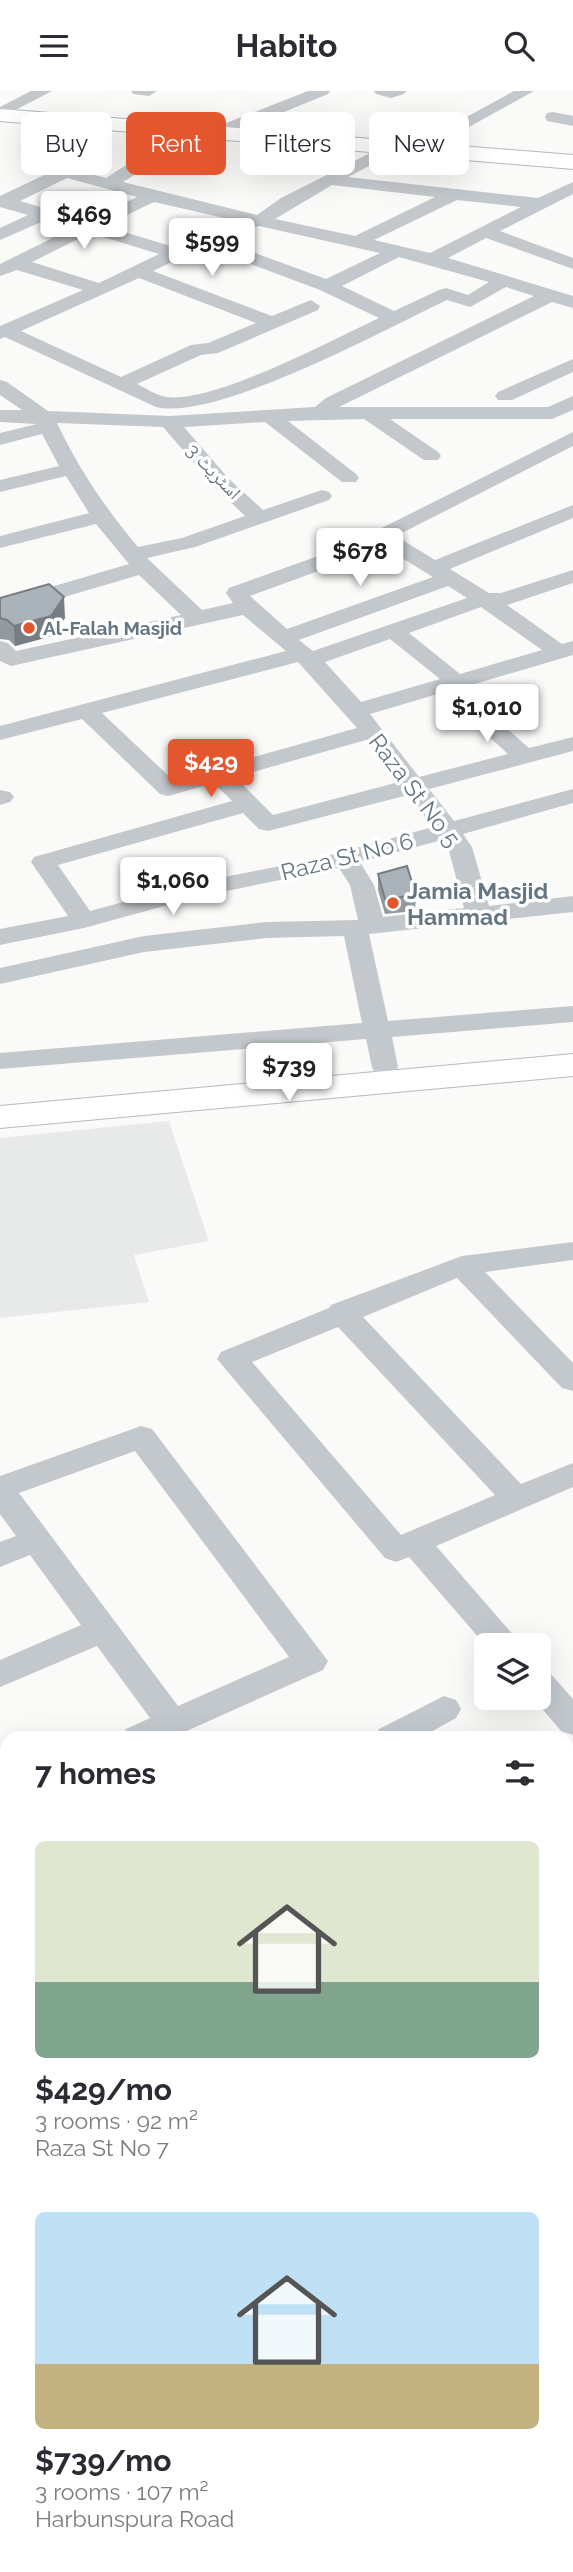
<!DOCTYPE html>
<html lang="en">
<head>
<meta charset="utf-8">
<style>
  :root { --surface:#fff; --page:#f2f2f3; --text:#2b2b33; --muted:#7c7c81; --accent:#e4572e }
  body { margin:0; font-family:Raleway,"Noto Naskh Arabic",sans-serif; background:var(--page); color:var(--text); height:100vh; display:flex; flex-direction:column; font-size:26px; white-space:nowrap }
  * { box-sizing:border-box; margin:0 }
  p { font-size:23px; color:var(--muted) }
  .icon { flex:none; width:38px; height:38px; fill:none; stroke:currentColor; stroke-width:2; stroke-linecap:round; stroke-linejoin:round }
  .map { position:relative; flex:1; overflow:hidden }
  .drawer { position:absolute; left:0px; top:1640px; width:574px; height:842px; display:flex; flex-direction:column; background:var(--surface); border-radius:21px 21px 0 0; box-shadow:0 7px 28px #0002 }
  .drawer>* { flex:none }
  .guide { position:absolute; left:21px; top:21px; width:532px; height:63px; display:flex; gap:14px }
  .fabs { position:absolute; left:474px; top:1542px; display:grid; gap:14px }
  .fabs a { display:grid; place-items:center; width:77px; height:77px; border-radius:10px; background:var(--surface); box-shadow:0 7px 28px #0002; font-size:35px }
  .price { position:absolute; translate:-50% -60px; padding:0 16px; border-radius:7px; background:#fff; color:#222; font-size:23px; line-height:46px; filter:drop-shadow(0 2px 4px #0008) }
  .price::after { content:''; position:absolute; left:50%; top:42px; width:21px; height:16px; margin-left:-10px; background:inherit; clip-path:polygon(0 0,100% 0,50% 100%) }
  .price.selected { background:var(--accent); color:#fff }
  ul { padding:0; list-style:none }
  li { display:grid; align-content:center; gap:14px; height:371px; padding:0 35px }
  li span { display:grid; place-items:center; height:217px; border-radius:10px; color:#555 }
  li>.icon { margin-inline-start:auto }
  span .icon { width:126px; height:126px; fill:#fffc; stroke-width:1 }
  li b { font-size:30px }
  h2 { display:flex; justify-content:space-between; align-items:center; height:84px; padding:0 35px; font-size:30px }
  .pill { padding:0 24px; border-radius:10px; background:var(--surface); box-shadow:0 7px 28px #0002; font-size:24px; line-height:63px }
  .pill.selected { background:var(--accent); color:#fff }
  header { display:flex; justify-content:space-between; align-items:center; height:91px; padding:0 35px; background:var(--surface); font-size:32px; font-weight:700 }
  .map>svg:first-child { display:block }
  .built { fill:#e8e9e9 }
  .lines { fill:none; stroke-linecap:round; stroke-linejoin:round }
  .secondary-casing { stroke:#b3babf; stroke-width:2 }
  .street { fill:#c3c8cc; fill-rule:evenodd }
  .secondary { fill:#fff; fill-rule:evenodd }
  .wall { fill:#929a9f }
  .shaded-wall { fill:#777d82 }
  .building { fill:#aab3b9; stroke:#777d82; stroke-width:2 }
  .poi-dot { fill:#e4572e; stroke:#fff; stroke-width:2.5 }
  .labels { text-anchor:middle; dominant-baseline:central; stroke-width:7; stroke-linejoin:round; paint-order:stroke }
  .far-street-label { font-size:19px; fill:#657683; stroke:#fff }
  .far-poi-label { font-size:19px; font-weight:bold; fill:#657683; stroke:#fff; text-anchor:start }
  .street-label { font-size:23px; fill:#657683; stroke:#fff }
  .poi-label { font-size:23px; font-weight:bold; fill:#657683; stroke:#fff; text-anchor:start }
</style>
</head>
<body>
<header><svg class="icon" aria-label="menu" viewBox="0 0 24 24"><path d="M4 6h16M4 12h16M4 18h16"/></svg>Habito<svg class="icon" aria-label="search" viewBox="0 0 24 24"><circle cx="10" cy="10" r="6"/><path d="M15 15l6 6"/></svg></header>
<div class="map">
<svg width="573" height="2481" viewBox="0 0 573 2481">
  <rect width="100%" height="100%" fill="#fafaf8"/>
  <polygon class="built" points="169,1030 209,1150 134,1164 149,1211 0,1227 0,1047"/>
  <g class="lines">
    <defs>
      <g id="secondary">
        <polygon points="0,18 573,64 573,78 0,30"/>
        <polygon points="573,963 573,985 0,1037 0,1015"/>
        <polygon points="0,2277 7,2280 7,2337 0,2334"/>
        <polygon points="98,2474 156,2474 159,2481 101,2481"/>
      </g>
    </defs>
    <use href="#secondary" class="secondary-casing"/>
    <g class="street">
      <polygon points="31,0 52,0 0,27 0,16"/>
      <polygon points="131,0 157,0 149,5 133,3"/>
      <polygon points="308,0 330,0 328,3 223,46 211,46 209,42 211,38"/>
      <polygon points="374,0 406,0 404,3 391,7 376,3"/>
      <polygon points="514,0 534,0 422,62 416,63 408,58"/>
      <polygon points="553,21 573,25 573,35 547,30 545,26 547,22"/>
      <path d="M 188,34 L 196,39 L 187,51 L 123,91 L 257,124 L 281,107 L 392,51 L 398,52 L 400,56 L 398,60 L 348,86 L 538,107 L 573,91 L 573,103 L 500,140 L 573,167 L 573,178 L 486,147 L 448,167 L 573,205 L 573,217 L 552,211 L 339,316 L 548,316 L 573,305 L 573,319 L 552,328 L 390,328 L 438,361 L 441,365 L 438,369 L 424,369 L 364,328 L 288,330 L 356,383 L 359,387 L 356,391 L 342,391 L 265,331 L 184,336 L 229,388 L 263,419 L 322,399 L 329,401 L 332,405 L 329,409 L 195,456 L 147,467 L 202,519 L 233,512 L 226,502 L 229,497 L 371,446 L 374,441 L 573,341 L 573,355 L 396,445 L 435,469 L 573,414 L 573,427 L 450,478 L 489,502 L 501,502 L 573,479 L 573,492 L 507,514 L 562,553 L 573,550 L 573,564 L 461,597 L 529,657 L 573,646 L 573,660 L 429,698 L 454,730 L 573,698 L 573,712 L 463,743 L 472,756 L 489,815 L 573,805 L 573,821 L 369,843 L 388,930 L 573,915 L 573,931 L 392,946 L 398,976 L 395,982 L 385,984 L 375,982 L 372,976 L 366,948 L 0,978 L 0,962 L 362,932 L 344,845 L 266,847 L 144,861 L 0,893 L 0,877 L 144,845 L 266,831 L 358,829 L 350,794 L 339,777 L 197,806 L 84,837 L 0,854 L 0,838 L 68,825 L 31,771 L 34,766 L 232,710 L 214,692 L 168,705 L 160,703 L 82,628 L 0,649 L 0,635 L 286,560 L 243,524 L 11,575 L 0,570 L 0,550 L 8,552 L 16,560 L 181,524 L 139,484 L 0,525 L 0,511 L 129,473 L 96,433 L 0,457 L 0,445 L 89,422 L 66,385 L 0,401 L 0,389 L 59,375 L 42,343 L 0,354 L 0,342 L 37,333 L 0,331 L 0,319 L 22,319 L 0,304 L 0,289 L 7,291 L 48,320 L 169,325 L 315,316 L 326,307 L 534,205 L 506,196 L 470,216 L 447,209 C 388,237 215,331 156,316 L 5,246 L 0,248 L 0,235 L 83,199 L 17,179 L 0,185 L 0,173 L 73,137 L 46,129 L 0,149 L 0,137 L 28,124 L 0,116 L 0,105 L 59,77 L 100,54 L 106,55 L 108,59 L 106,63 L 79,80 L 106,87 ZM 67,87 L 137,106 L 87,130 L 20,110 ZM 332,94 L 435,106 L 355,145 L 275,128 ZM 457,109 L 521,116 L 430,162 L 374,149 ZM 154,111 L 237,130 L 206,140 L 174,156 L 104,135 ZM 259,135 L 380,162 L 326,188 L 236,155 L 230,154 L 221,159 L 224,163 L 320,199 L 379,227 C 332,249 215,312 167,306 C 157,305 146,297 137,293 L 201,264 L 218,262 L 318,219 L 320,215 L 311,209 L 272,225 L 153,180 L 218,148 ZM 90,142 L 159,163 L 99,192 L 32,171 ZM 399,166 L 489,191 L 468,204 L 446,197 L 439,199 L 394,220 L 342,195 ZM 139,187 L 256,232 L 208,252 L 191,254 L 121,286 L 21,240 ZM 57,332 L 163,336 L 215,396 L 245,425 L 182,447 L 138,456 C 106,418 78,377 57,332 ZM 384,456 L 433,486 L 287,538 L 250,505 ZM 448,495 L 467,507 L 313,560 L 299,549 ZM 481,516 L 542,559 L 460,583 L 409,542 ZM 390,548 L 440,588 L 361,611 L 325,571 ZM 298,571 L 357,637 L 173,689 L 102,622 ZM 441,602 L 508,663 L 419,686 L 370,623 ZM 366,649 L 399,691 L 273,724 L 235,686 ZM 408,704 L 433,736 L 316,768 L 194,792 L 90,820 L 58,774 L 243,722 L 259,738 L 268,740 ZM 442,749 L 448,756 L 464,817 L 383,826 L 374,794 L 360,771 Z"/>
      <polygon points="573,268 573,281 512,309 498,309 495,305 498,301"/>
      <polygon points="0,699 10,701 14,706 10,711 0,714"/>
      <path d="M 573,1151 L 573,1169 L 485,1181 L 573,1272 L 573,1300 L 562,1297 L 457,1187 L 363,1226 L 521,1393 L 573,1372 L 573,1396 L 436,1455 L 522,1554 L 486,1555 L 409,1466 L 396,1471 L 385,1467 L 217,1268 L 221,1261 L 329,1217 L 331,1214 L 462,1165 ZM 338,1236 L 495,1404 L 401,1444 L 252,1271 Z"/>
      <path d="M 141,1335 L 152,1338 L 328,1570 L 323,1579 L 171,1647 L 121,1647 L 126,1638 L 150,1627 L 97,1555 L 0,1596 L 0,1569 L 81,1534 L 30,1464 L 0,1476 L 0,1451 L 16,1445 L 0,1423 L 0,1385 ZM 135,1360 L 289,1566 L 178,1615 L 19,1402 Z"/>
      <polygon points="539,1579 551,1583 573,1608 573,1644 561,1640 532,1606 539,1606"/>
      <polygon points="444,1605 456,1609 461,1618 456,1627 420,1647 374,1647 379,1638"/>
      <polygon points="573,1798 573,1828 567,1829 567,1799"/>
      <polygon points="7,1931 7,1963 0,1964 0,1932"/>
      <polygon points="0,1996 7,1998 7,2034 0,2032"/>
      <polygon points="567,2028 573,2031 573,2070 567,2068"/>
      <polygon points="573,2297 573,2338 567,2340 567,2299"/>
      <polygon points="331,2474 380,2474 378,2481 328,2481"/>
    </g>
    <use href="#secondary" class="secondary"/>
  </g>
  <g class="wall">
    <polygon points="0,507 65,527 52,545 15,555 9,549 0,548"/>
    <polygon points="378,783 416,804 415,820 385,823 378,799"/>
  </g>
  <polygon class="shaded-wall" points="64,506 65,527 52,545 15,555 14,535"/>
  <g class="building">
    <polygon points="49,493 64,506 51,525 14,535 7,529 0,527 0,507"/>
    <polygon points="407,775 416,804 385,808 378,783"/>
  </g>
  <g class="poi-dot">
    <circle cx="29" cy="537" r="7"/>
    <circle cx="393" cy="812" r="7"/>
  </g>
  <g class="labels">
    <g class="far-street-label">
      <text transform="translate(214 380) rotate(46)">اسٹریٹ 3</text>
    </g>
    <g class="far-poi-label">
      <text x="43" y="537">Al-Falah Masjid</text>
    </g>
    <g class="street-label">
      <text transform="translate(415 699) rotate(53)">Raza St No 5</text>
      <text transform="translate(347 765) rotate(-14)">Raza St No 6</text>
    </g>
    <g class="poi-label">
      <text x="407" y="799">Jamia Masjid<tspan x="407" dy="26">Hammad</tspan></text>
    </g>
  </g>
</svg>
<div class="fabs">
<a><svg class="icon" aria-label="layers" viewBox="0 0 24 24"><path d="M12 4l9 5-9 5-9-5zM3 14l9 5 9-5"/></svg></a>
</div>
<b class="price" style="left:84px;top:160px">$469</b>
<b class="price" style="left:212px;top:187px">$599</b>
<b class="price" style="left:360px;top:497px">$678</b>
<b class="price" style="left:487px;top:653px">$1,010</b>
<b class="price selected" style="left:211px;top:708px">$429</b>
<b class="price" style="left:173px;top:826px">$1,060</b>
<b class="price" style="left:289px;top:1012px">$739</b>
<div class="guide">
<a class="pill">Buy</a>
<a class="pill selected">Rent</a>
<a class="pill">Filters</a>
<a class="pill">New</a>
</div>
<section class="drawer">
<h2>7 homes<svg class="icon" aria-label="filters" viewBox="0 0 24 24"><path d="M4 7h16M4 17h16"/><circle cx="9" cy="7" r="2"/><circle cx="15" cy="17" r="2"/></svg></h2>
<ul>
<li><span style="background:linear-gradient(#dfe7d0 65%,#7fa58c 0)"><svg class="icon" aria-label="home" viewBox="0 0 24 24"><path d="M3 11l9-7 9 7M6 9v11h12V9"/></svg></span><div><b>$429/mo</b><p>3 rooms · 92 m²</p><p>Raza St No 7</p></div></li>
<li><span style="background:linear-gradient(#bfe0f5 70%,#c2b280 0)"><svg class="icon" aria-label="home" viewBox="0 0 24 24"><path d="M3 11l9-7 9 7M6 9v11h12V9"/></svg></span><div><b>$739/mo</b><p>3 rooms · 107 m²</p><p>Harbunspura Road</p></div></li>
</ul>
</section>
</div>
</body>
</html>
